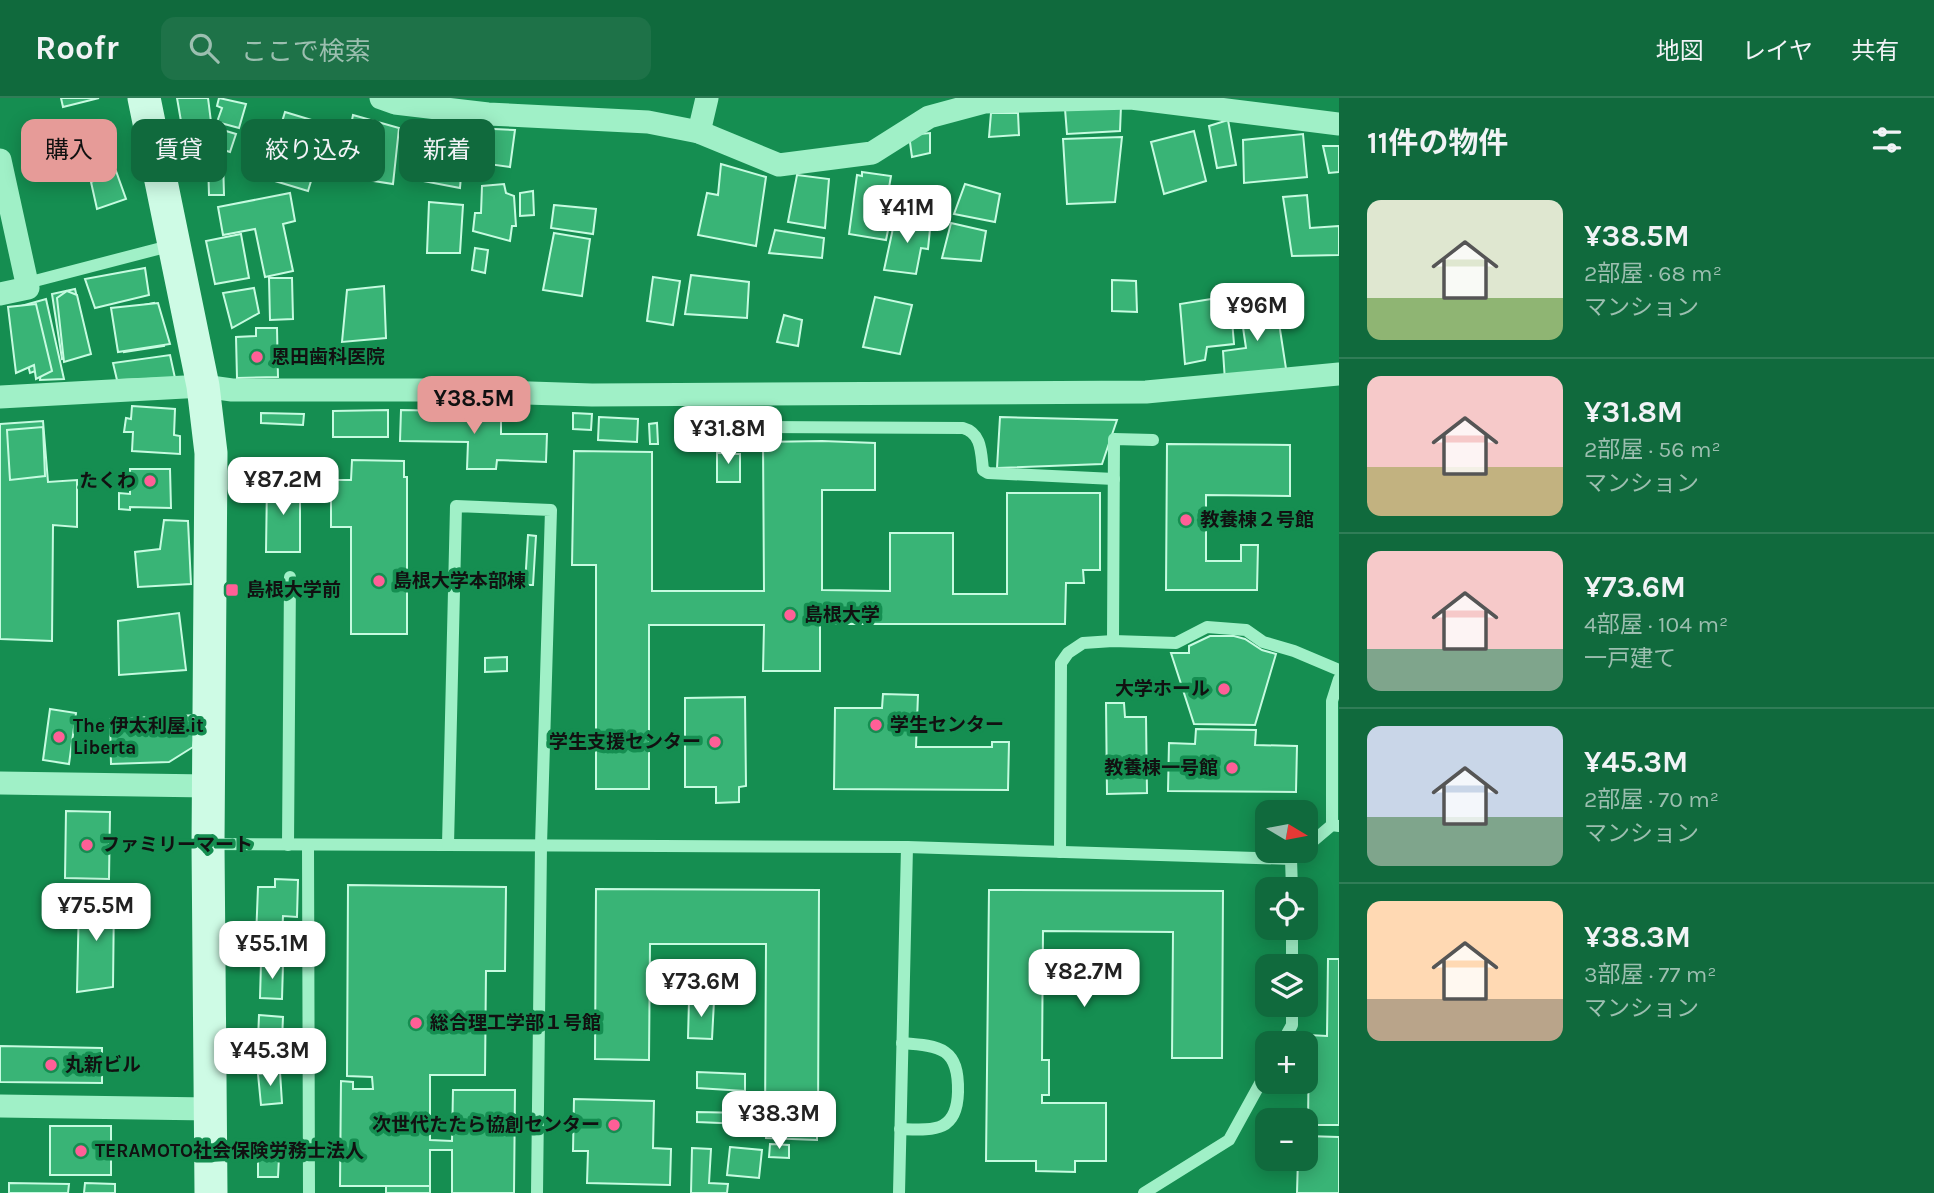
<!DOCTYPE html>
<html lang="ja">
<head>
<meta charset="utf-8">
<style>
  :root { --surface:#106a3d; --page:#1e7248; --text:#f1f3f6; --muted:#9cbfb0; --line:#307d57; --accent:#e69b98 }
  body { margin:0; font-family:Karla,"Noto Sans JP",sans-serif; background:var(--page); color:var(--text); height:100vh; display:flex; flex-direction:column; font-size:26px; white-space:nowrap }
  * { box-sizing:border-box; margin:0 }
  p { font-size:23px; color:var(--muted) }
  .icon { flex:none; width:38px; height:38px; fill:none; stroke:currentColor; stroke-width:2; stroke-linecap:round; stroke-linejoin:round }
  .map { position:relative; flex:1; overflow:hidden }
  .panel { display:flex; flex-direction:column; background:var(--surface); width:595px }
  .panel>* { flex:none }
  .hud { position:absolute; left:21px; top:21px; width:665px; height:63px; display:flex; gap:14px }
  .needle { width:46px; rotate:100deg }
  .controls { position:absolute; left:1255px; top:702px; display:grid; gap:14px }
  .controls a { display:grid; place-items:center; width:63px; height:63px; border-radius:14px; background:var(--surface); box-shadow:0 4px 18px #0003; font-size:35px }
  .price { position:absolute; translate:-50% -60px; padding:0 16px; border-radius:14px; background:#fff; color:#222; font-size:23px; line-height:46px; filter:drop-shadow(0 2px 4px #0008) }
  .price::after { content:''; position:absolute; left:50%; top:42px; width:21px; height:16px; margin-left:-10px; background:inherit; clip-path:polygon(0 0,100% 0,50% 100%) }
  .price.on { background:var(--accent); color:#111 }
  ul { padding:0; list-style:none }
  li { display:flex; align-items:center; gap:21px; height:175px; padding:0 28px }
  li+li { border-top:2px solid var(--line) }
  li span { display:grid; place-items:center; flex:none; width:196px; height:140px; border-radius:14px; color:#555 }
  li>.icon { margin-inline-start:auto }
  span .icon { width:84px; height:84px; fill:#fffc; stroke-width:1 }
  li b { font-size:30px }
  h2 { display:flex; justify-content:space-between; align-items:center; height:84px; padding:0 28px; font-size:30px }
  .tag { padding:0 24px; border-radius:14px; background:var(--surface); box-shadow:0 4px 18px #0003; font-size:24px; line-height:63px }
  .tag.on { background:var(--accent); color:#111 }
  header { display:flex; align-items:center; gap:42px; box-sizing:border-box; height:98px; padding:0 35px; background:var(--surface); border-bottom:2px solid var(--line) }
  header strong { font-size:33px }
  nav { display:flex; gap:38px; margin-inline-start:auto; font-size:24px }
  .search { width:490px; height:63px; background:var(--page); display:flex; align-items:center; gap:18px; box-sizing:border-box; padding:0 24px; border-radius:14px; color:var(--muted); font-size:26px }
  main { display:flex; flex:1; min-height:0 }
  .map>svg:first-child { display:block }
  .building { fill:#39b476; stroke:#c6fbe0; stroke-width:2 }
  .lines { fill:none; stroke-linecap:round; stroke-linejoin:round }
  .lane { stroke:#a0f0c7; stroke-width:12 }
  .street { stroke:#a0f0c7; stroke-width:23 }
  .secondary { stroke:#cefbe5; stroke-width:33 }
  .poi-dot { fill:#ff5f97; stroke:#158e51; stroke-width:2.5 }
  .labels { text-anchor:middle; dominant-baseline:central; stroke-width:7; stroke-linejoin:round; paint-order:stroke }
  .poi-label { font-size:19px; font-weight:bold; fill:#111; stroke:#158e51; text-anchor:start }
</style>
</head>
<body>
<header>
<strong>Roofr</strong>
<div class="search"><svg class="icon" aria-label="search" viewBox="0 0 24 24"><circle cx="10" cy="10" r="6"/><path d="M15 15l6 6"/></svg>ここで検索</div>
<nav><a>地図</a><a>レイヤ</a><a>共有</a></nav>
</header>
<main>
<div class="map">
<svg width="1339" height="1095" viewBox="0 0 1339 1095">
  <rect width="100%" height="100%" fill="#158e51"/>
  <g class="building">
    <polygon points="61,0 99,0 63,9"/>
    <polygon points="177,0 208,0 211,24 182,29"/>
    <polygon points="219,0 246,6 239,30 217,24 222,10 217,8"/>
    <polygon points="1121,8 1120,33 1067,36 1065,11"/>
    <polygon points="285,14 328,27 308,93 265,80"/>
    <polygon points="991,15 1018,15 1019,37 989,39"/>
    <polygon points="353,17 399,30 393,86 341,78"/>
    <polygon points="1228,22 1236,67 1217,70 1209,28"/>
    <polygon points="206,27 236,36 230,54 217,50 216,56 209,54 212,42 203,39 199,30"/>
    <polygon points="472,30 515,32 510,69 481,65 481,52 471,52"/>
    <polygon points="1194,33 1206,83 1164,96 1151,44"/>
    <polygon points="430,35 464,40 460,90 423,83"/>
    <polygon points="930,35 930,55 912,59 909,37"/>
    <polygon points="1303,36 1307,79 1244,85 1243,42"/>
    <polygon points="1122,39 1115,104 1067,106 1063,41"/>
    <polygon points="1323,48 1339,48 1339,74 1329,75"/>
    <polygon points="208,61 223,61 224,97 209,97"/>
    <polygon points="721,66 766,79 756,148 698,137 707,95 718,97"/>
    <polygon points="116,73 126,101 97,111 91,84"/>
    <polygon points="862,74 891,78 886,107 893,108 886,142 849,136 857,77 862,78"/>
    <polygon points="797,77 829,81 825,130 788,124"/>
    <polygon points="504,86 506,95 514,98 516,128 512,128 510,143 473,133 475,115 481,115 482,88"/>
    <polygon points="965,86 1000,96 995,124 954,116"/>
    <polygon points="533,93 534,117 520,118 520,95"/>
    <polygon points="290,95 295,123 283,126 293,173 265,179 255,131 223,137 218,109"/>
    <polygon points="1307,97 1310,130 1339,128 1339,157 1292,158 1283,99"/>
    <polygon points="429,104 463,107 460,155 427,155"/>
    <polygon points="554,107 596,111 593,136 551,130"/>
    <polygon points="895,121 926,121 924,130 930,131 928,151 921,150 916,176 884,172"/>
    <polygon points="951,125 986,133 981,163 942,160"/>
    <polygon points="775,132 824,140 822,160 769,155"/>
    <polygon points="554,135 590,141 582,198 543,192"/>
    <polygon points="241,136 249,180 215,186 206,143"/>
    <polygon points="475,150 488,152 485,175 472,172"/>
    <polygon points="145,170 149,197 95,210 85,181"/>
    <polygon points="691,177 749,184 747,220 685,216"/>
    <polygon points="653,179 680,183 673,227 647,223"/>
    <polygon points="269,180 292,180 293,221 270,222"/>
    <polygon points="1112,182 1136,183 1137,214 1112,213"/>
    <polygon points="384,188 386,240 342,244 347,192"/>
    <polygon points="254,190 259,215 232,230 223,195"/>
    <polygon points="75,191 90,256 62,261 52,196"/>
    <polygon points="67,193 77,197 91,256 64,264 57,200"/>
    <polygon points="1230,198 1234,246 1207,249 1205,262 1185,266 1180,206"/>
    <polygon points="875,199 912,207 900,256 863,249"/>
    <polygon points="1275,199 1287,277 1225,283 1223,253 1246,250 1239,202"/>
    <polygon points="46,201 64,281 40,282 41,271 30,275 14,210"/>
    <polygon points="154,205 164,248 124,254 119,212"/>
    <polygon points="158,205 170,246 118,254 111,210"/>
    <polygon points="36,206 52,273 36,281 34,267 16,275 8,209"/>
    <polygon points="784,217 802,222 798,248 777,244"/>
    <polygon points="256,230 277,230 278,279 237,280 236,239 256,238"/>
    <polygon points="170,257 175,280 117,282 113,265"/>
    <polygon points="132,308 175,311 174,337 180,338 180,356 132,353 133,334 124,334 126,320 131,321"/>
    <polygon points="388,312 388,339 333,339 333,313"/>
    <polygon points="401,312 501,314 501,336 547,336 546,364 497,362 496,371 467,371 468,344 400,343"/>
    <polygon points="261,315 304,316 303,327 261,325"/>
    <polygon points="573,315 592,316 591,332 573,331"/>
    <polygon points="599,319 638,321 637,344 598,342"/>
    <polygon points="709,319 732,319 732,331 708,331"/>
    <polygon points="1000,319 1117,322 1102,366 997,370"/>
    <polygon points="43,323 48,384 77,382 77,429 53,427 52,543 0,541 0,326"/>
    <polygon points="657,325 658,346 650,346 649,326"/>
    <polygon points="43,329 45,378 10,382 7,332"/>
    <polygon points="822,343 875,345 875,392 822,392 822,492 890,493 890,435 953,435 953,496 1007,496 1007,395 1100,395 1100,472 1083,472 1084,485 1066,485 1065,526 820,526 820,573 763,573 764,527 649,527 649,691 596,691 596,467 572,467 574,353 652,354 652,493 764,493 763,344"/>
    <polygon points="1167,346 1290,347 1290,398 1206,397 1206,463 1241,463 1241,447 1258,447 1257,492 1166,492"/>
    <polygon points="723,348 735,348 735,356 740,356 740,384 717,384 717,355 723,355"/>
    <polygon points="352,362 404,363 404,379 407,379 407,536 351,536 351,429 331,429 331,382 351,382"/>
    <polygon points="130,371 170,371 171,410 130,409 130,412 119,411 119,395 130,396"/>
    <polygon points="267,384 300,384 300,454 266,454"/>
    <polygon points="164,422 188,423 191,486 138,489 135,454 160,451"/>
    <polygon points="528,437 536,438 533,487 525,487"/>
    <polygon points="179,515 186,572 119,577 118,523"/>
    <polygon points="1210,538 1234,538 1245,541 1262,552 1276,556 1255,627 1194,626 1171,555 1189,555 1189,548"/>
    <polygon points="507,559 507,573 485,574 485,560"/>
    <polygon points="883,596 918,597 916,649 992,649 992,644 1009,644 1008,692 834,691 835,610 882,610"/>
    <polygon points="745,599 746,688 739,689 739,704 716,705 716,689 685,689 685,600"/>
    <polygon points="1106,605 1124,605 1125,619 1146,619 1147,695 1107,696"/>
    <polygon points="50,611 76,615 69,666 43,662"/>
    <polygon points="198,617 193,649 169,664 111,666 110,621"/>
    <polygon points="1196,631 1256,632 1255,647 1297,648 1296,694 1168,693 1169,645 1195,646"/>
    <polygon points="66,713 110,714 109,781 65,780"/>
    <polygon points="275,781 298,782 297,819 283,818 282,840 256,840 258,789 275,789"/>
    <polygon points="348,787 506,789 505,873 486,873 485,977 430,977 430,1042 452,1043 453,992 515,992 514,1095 452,1095 452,1052 430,1052 430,1088 340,1088 341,983 353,984 353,991 373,991 372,979 347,978"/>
    <polygon points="596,791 819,792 818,1027 765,1027 766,846 650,846 649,962 595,961"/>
    <polygon points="989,792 1223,793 1222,960 1172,960 1173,834 1043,833 1042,962 1049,962 1049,997 1042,997 1042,1005 1106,1005 1106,1063 1075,1063 1075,1074 1036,1073 1036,1063 986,1063"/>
    <polygon points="95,797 114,798 113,889 77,894 79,802"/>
    <polygon points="1328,861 1339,861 1339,1027 1308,1027 1309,937 1327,938"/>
    <polygon points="261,865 283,866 282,901 260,900"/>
    <polygon points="689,902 714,903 712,941 688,940"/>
    <polygon points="259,917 283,919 282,942 258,942"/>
    <polygon points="0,948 102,950 102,985 0,984"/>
    <polygon points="280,974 282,1005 261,1007 258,976"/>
    <polygon points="697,974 745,976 745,993 697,990"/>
    <polygon points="574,1001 654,1003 653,1050 671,1051 670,1087 587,1085 588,1053 573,1053"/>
    <polygon points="697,1014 744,1015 743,1026 697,1024"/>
    <rect x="50" y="1028" width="61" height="49"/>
    <polygon points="766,1031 817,1032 817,1042 766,1040"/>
    <polygon points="1306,1038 1339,1039 1339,1095 1297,1095 1298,1060 1306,1060"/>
    <polygon points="770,1046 789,1047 789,1060 769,1059"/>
    <polygon points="730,1049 762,1052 759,1080 727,1077"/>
    <polygon points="692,1050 711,1051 709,1085 728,1086 727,1095 691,1095"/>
    <polygon points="258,1059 279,1059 278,1079 258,1079"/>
    <polygon points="9,1085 69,1086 68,1095 9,1095"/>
    <polygon points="85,1085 115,1086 115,1095 84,1095"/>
    <rect x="386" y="1088" width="44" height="7"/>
  </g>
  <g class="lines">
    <g class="lane">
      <polyline points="27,185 173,147"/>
      <path d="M 759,329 L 963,330 C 982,335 981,355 983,372 L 988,375 L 1114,381"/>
      <polyline points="1113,543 1114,341 1153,342"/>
      <polyline points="1332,727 1332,603 1339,581"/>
      <polyline points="208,746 907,749 1291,761 1302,752"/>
      <polyline points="288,747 290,479"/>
      <polyline points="308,747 309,1095"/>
      <polyline points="448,747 456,408 551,412 541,747 537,1095"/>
      <polyline points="1306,749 1332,727 1339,728"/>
      <polyline points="1060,754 1061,565 1068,555 1083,545 1113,543 1176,545 1207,529 1246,532 1263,544 1294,553 1339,572"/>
      <polyline points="1291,761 1292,791"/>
      <polyline points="1292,830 1292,868"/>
      <polyline points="1282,945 1292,927 1292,906"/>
      <path d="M 900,1031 C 933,1032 957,1035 958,994 C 959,950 941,948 902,945"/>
      <polyline points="899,1095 907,749"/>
      <polyline points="1144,1095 1229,1042 1267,973"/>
    </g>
    <g class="street">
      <polyline points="381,0 395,5 488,16 648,24 699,34 779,67 872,55 929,19 985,4 1131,0 1339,26"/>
      <polyline points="699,34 707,0"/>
      <polyline points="0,62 28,190 0,196"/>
      <polyline points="0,299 203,288 232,292 432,292 592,297 1146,294 1339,276"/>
      <polyline points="0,685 209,688"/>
      <polyline points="0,1008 210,1011"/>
    </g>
    <polyline class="secondary" points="144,0 203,288 211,355 208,746 211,1095"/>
  </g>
  <g class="poi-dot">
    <circle cx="257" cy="259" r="7"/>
    <circle cx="150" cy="383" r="7"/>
    <circle cx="1186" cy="422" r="7"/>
    <circle cx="379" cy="483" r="7"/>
    <rect x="225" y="485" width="14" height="14" rx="3.5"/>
    <circle cx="790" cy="517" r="7"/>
    <circle cx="1224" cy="591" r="7"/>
    <circle cx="876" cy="627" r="7"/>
    <circle cx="59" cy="639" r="7"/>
    <circle cx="715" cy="644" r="7"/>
    <circle cx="1232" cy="670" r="7"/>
    <circle cx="87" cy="747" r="7"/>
    <circle cx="416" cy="925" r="7"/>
    <circle cx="51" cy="967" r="7"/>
    <circle cx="614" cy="1027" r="7"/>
    <circle cx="81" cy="1053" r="7"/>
  </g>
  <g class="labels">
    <g class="poi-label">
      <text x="271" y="259">恩田歯科医院</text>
      <text x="136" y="383" text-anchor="end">たくわ</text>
      <text x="1200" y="422">教養棟２号館</text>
      <text x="393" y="483">島根大学本部棟</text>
      <text x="246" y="492">島根大学前</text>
      <text x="804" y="517">島根大学</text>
      <text x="1210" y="591" text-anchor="end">大学ホール</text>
      <text x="890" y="627">学生センター</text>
      <text x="73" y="628">The 伊太利屋.it<tspan x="73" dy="22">Liberta</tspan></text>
      <text x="701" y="644" text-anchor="end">学生支援センター</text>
      <text x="1218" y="670" text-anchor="end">教養棟一号館</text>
      <text x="101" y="747">ファミリーマート</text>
      <text x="430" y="925">総合理工学部１号館</text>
      <text x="65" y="967">丸新ビル</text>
      <text x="600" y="1027" text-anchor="end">次世代たたら協創センター</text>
      <text x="95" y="1053">TERAMOTO社会保険労務士法人</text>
    </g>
  </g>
</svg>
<div class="controls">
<a><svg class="needle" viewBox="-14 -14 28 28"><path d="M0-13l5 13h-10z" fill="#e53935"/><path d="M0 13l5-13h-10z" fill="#9cbfb0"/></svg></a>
<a><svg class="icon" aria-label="locate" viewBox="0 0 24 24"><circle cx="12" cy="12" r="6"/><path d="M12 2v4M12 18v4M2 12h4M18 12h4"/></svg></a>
<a><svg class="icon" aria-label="layers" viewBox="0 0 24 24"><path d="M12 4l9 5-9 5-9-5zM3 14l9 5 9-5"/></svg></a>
<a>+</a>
<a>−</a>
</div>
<b class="price" style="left:907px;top:147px">¥41M</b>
<b class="price" style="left:1257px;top:245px">¥96M</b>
<b class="price on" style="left:474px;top:338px">¥38.5M</b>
<b class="price" style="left:728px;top:368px">¥31.8M</b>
<b class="price" style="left:283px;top:419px">¥87.2M</b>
<b class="price" style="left:96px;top:845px">¥75.5M</b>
<b class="price" style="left:272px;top:883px">¥55.1M</b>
<b class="price" style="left:1084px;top:911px">¥82.7M</b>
<b class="price" style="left:701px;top:921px">¥73.6M</b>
<b class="price" style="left:270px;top:990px">¥45.3M</b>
<b class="price" style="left:779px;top:1053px">¥38.3M</b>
<div class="hud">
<a class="tag on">購入</a>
<a class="tag">賃貸</a>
<a class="tag">絞り込み</a>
<a class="tag">新着</a>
</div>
</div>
<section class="panel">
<h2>11件の物件<svg class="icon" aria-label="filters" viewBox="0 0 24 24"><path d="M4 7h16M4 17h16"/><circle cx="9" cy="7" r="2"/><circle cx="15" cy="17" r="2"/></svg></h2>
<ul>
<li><span style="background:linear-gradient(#dfe7d0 70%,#8fb573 0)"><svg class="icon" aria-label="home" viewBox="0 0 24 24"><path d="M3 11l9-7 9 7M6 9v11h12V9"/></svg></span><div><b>¥38.5M</b><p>2部屋 · 68 m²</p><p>マンション</p></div></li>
<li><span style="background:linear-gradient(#f6c9c9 65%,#c2b280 0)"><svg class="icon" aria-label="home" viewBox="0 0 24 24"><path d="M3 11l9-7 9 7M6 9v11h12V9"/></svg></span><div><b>¥31.8M</b><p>2部屋 · 56 m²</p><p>マンション</p></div></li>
<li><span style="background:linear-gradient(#f6c9c9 70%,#7fa58c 0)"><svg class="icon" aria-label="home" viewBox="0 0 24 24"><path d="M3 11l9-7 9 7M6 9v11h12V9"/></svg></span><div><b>¥73.6M</b><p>4部屋 · 104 m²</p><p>一戸建て</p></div></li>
<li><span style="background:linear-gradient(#c9d6e8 65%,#7fa58c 0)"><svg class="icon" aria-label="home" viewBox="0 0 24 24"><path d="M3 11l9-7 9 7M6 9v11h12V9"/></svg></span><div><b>¥45.3M</b><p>2部屋 · 70 m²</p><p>マンション</p></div></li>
<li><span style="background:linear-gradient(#ffd9b3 70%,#b9a48a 0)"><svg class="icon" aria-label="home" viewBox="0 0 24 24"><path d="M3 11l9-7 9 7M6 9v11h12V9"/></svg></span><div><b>¥38.3M</b><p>3部屋 · 77 m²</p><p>マンション</p></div></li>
</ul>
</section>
</main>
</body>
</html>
